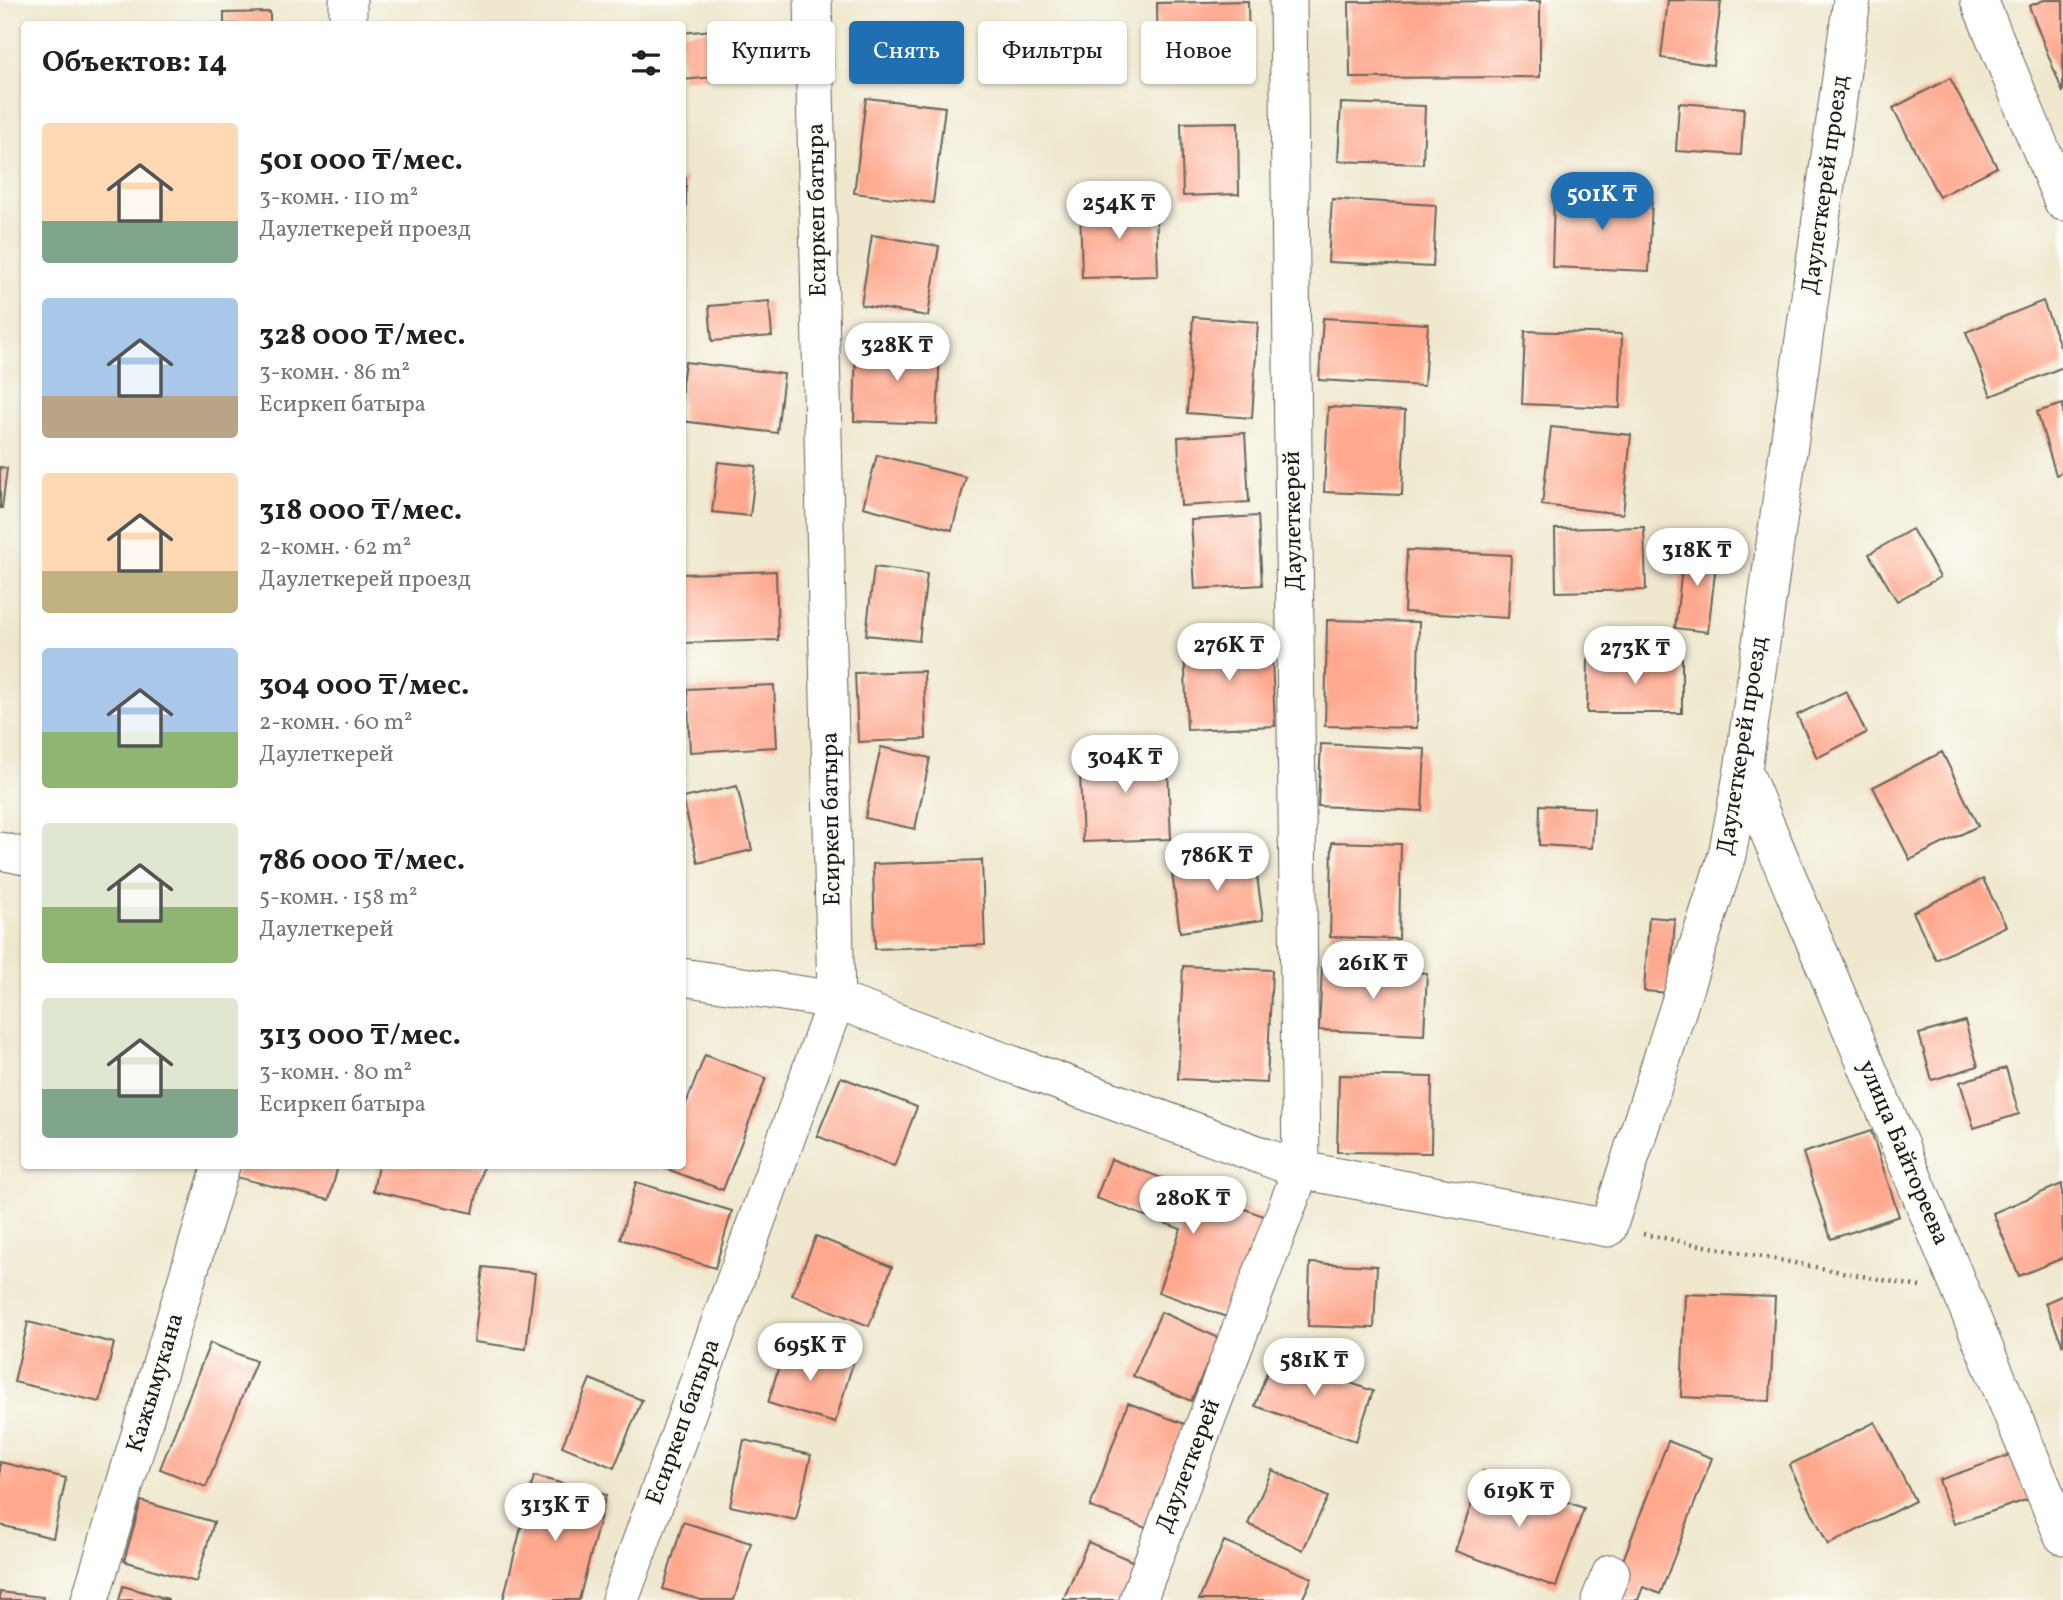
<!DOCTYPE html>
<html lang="ru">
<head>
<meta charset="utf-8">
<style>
  :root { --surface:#fff; --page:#f6f6f6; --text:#202124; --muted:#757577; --accent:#1f6fb2 }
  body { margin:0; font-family:Vollkorn,serif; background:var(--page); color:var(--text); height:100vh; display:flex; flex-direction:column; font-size:26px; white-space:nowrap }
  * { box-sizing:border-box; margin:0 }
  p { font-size:23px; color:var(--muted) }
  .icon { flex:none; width:38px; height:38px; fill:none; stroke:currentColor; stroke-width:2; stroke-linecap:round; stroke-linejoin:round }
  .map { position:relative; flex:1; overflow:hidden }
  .drawer { position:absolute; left:21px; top:21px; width:665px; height:1148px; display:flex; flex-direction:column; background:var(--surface); border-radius:7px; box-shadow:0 2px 5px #0004 }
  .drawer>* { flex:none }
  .top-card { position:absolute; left:707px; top:21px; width:665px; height:63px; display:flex; gap:14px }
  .price { position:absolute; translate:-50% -60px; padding:0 16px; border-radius:24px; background:#fff; color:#222; font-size:23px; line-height:46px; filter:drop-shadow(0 2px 4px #0008) }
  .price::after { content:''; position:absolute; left:50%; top:42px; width:21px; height:16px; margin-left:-10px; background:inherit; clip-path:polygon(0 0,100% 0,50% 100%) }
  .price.current { background:var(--accent); color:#fff }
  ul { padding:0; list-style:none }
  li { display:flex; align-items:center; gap:21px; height:175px; padding:0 21px }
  li span { display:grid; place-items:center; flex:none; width:196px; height:140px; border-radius:7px; color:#555 }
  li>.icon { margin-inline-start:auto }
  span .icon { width:84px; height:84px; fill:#fffc; stroke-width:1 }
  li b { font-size:30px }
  h2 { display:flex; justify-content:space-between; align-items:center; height:84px; padding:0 21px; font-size:30px }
  .tag { padding:0 24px; border-radius:7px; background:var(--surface); box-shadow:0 2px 5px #0004; font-size:24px; line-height:63px }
  .tag.current { background:var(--accent); color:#fff }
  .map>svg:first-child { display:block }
  .building { fill:#fea88e }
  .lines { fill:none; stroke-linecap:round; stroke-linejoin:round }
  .minor-casing { stroke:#66635a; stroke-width:39 }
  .path { stroke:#66635a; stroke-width:4.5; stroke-dasharray:2 5; stroke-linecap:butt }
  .minor { stroke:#fff; stroke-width:37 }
  .labels { text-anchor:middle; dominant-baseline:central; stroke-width:6; stroke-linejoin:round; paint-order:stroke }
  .street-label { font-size:24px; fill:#1c1c1c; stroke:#fdfcf7 }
</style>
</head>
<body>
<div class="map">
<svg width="2063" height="1600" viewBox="0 0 2063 1600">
  <rect width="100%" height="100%" fill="#fdfcf7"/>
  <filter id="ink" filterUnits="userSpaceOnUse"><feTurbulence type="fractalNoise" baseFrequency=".0143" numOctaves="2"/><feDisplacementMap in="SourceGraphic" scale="14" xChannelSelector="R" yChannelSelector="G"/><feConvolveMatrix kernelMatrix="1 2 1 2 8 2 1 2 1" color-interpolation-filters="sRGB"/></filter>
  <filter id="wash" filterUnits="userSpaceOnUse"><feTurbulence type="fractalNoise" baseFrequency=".00686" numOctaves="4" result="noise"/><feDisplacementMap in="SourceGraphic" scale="28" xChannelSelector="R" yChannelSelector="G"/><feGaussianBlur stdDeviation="1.57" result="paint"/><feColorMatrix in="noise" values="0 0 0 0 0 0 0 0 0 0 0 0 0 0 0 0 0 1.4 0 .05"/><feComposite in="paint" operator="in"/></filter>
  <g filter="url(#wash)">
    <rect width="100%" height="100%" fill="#efe8ce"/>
    <g id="blocks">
      <g class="building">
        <polygon points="1668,0 1721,1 1713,65 1661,58"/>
        <polygon points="2044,0 2063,0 2063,93 2029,6"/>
        <polygon points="1248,1 1249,56 1158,59 1157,3"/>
        <polygon points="1540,1 1540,77 1350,78 1349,2"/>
        <polygon points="270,12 270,24 224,24 224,13"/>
        <polygon points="733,28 737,75 682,80 682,33"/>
        <polygon points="1950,78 1997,167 1939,197 1893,108"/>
        <polygon points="866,98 945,107 933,203 854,193"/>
        <polygon points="1341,103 1425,106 1423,164 1338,161"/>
        <polygon points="1679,103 1744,108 1741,155 1676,151"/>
        <polygon points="1238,122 1239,194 1183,196 1181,123"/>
        <rect x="682" y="177" width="4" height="57"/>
        <polygon points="1554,194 1652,197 1649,271 1552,267"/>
        <polygon points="1332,199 1436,205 1433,267 1328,262"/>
        <polygon points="1156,204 1158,276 1082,278 1080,206"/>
        <polygon points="872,235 939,246 928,316 861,305"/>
        <polygon points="769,301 772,336 712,341 709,306"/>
        <polygon points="2043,301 2063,354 2063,367 1991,396 1966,332"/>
        <polygon points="1193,317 1258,322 1252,418 1187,413"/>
        <polygon points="1323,318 1428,324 1424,386 1319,380"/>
        <polygon points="1525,331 1622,334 1620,408 1522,404"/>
        <polygon points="856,343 940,346 937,424 854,421"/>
        <polygon points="685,362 784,374 777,433 682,421 682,383"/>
        <polygon points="2063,404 2063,472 2056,475 2037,412"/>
        <polygon points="1328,407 1405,411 1402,495 1324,492"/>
        <polygon points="1551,427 1631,435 1623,514 1542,505"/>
        <polygon points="1245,433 1249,502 1181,506 1178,437"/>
        <polygon points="877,455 966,477 952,530 863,507"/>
        <polygon points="718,462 756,466 750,516 712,512"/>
        <polygon points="0,467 7,468 2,508 0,508"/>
        <polygon points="1258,516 1262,585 1195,589 1191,520"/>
        <polygon points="1644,527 1646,590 1556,592 1555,529"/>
        <polygon points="1912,529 1940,577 1897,601 1869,554"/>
        <polygon points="1685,543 1718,547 1708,632 1675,628"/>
        <polygon points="1407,550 1511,555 1508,618 1404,612"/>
        <polygon points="874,567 927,574 919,641 866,635"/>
        <polygon points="776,571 778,640 682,643 682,574"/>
        <polygon points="1327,620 1419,622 1417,728 1325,726"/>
        <polygon points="1271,635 1275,726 1187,730 1184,639"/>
        <polygon points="1588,658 1682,658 1682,713 1587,713"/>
        <polygon points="924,671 926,739 858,742 855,673"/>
        <polygon points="774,685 777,747 690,752 687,689"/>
        <polygon points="1846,691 1866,733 1817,758 1797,715"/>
        <polygon points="1321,744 1425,749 1422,811 1318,806"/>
        <polygon points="881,747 930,758 915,829 865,818"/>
        <polygon points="1167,748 1171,839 1083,842 1079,752"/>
        <polygon points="1942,752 1978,826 1910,860 1873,787"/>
        <polygon points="737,786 752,850 698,863 683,798"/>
        <polygon points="1540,805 1594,808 1592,848 1539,845"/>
        <polygon points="1332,842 1401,844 1399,939 1330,937"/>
        <polygon points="1254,854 1263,920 1180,932 1171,866"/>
        <polygon points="982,860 985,945 875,949 873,864"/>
        <polygon points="1983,879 2006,926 1936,960 1913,912"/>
        <polygon points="1649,917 1675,919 1670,993 1644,991"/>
        <polygon points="1183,966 1272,970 1267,1083 1178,1079"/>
        <polygon points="1322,967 1427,973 1424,1035 1319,1030"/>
        <polygon points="1965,1021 1978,1066 1932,1080 1919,1034"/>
        <polygon points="705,1055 766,1078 723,1190 659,1166 682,1166 682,1114"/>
        <polygon points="2006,1068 2019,1114 1974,1128 1960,1082"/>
        <polygon points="1339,1075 1432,1077 1431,1153 1337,1152"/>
        <polygon points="841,1077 917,1107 894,1167 817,1136"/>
        <polygon points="1871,1131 1899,1216 1831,1239 1803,1153"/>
        <polygon points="1111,1159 1269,1218 1232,1319 1158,1292 1181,1229 1096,1198"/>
        <polygon points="239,1166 338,1166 329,1200 236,1177"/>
        <polygon points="378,1166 483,1166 473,1213 373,1191"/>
        <polygon points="636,1182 732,1211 715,1268 620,1239"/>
        <polygon points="2062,1184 2063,1258 2019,1276 1993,1213"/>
        <polygon points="816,1236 892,1267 869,1326 792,1295"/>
        <polygon points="1310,1263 1377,1266 1374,1328 1308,1326"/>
        <polygon points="483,1267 535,1273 526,1349 474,1342"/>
        <polygon points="1685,1294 1775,1297 1770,1401 1681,1397"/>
        <polygon points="2063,1295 2063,1346 2045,1303"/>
        <polygon points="1161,1312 1219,1338 1191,1401 1133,1376"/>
        <polygon points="28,1322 114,1343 100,1402 14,1382"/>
        <polygon points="786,1342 853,1363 835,1423 768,1403"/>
        <polygon points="210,1343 256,1361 206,1487 160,1469"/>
        <polygon points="1273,1355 1373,1391 1356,1441 1255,1406"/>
        <polygon points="590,1379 642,1400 614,1468 562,1446"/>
        <polygon points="1128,1403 1193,1427 1154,1531 1090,1507"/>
        <polygon points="1875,1422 1915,1501 1828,1545 1789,1465"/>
        <polygon points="744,1440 811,1455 796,1520 730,1506"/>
        <polygon points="1668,1441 1712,1458 1660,1594 1643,1587 1638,1600 1608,1600"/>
        <polygon points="2013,1454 2029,1499 1954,1524 1939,1480"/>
        <polygon points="0,1462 66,1478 53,1538 0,1525"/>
        <polygon points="1272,1470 1328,1497 1303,1550 1248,1524"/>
        <polygon points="1483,1471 1584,1508 1556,1587 1455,1551"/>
        <polygon points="534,1476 606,1495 579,1600 503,1600"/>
        <polygon points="141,1501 214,1522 196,1582 124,1561"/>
        <polygon points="683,1522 751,1543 734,1600 701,1600 663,1589"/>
        <polygon points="1224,1541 1312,1578 1302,1600 1199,1600"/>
        <polygon points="1088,1542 1146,1567 1132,1600 1063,1600"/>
        <polygon points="123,1586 168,1599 168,1600 119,1600"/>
        <polygon points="0,1592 43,1597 42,1600 0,1600"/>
      </g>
    </g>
  </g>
  <g filter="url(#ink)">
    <use href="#blocks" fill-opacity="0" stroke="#66635a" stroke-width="2"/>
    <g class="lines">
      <defs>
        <g id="minor">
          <polyline points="348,0 348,24"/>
          <polyline points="1979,0 2063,202"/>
          <polyline points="1743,770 2063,1536"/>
          <polyline points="0,851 24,856"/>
          <polyline points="682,977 836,1000 1301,1170 1608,1228 1727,855 1743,770 1852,0"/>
          <polyline points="90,1600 221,1166"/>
          <polyline points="620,1600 836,1000 813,0"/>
          <polyline points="1138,1600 1301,1170 1288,0"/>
          <polyline points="1600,1600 1611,1573"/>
        </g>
      </defs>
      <use href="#minor" class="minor-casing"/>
      <polyline class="path" points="1643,1234 1920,1287"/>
      <use href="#minor" class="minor"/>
    </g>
  </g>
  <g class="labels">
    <g class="street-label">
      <text transform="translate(1826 185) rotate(-82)">Даулеткерей проезд</text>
      <text transform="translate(818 210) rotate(-91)">Есиркеп батыра</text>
      <text transform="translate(1294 521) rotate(-91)">Даулеткерей</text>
      <text transform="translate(1743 746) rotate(-81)">Даулеткерей проезд</text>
      <text transform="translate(832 819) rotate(-91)">Есиркеп батыра</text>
      <text transform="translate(1903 1153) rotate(67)">улица Байтореева</text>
      <text transform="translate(156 1383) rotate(-73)">Кажымукана</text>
      <text transform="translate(684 1422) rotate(-70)">Есиркеп батыра</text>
      <text transform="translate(1189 1466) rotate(-69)">Даулеткерей</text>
    </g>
  </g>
</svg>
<b class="price current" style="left:1602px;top:232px">501K ₸</b>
<b class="price" style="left:1119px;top:241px">254K ₸</b>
<b class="price" style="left:897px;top:383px">328K ₸</b>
<b class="price" style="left:1697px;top:588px">318K ₸</b>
<b class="price" style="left:1229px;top:683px">276K ₸</b>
<b class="price" style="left:1635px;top:686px">273K ₸</b>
<b class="price" style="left:1125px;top:795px">304K ₸</b>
<b class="price" style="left:1217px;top:893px">786K ₸</b>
<b class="price" style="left:1373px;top:1001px">261K ₸</b>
<b class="price" style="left:1193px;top:1236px">280K ₸</b>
<b class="price" style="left:810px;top:1383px">695K ₸</b>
<b class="price" style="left:1314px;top:1398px">581K ₸</b>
<b class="price" style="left:1519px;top:1529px">619K ₸</b>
<b class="price" style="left:555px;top:1543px">313K ₸</b>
<div class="top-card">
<a class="tag">Купить</a>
<a class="tag current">Снять</a>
<a class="tag">Фильтры</a>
<a class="tag">Новое</a>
</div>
<section class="drawer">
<h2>Объектов: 14<svg class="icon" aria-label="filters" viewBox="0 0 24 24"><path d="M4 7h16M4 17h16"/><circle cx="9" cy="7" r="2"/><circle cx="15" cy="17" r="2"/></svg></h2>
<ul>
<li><span style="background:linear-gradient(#ffd9b3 70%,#7fa58c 0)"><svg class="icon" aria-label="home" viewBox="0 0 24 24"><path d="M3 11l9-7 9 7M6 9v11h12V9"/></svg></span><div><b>501 000 ₸/мес.</b><p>3-комн. · 110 m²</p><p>Даулеткерей проезд</p></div></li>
<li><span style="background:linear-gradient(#a9c7e8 70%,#b9a48a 0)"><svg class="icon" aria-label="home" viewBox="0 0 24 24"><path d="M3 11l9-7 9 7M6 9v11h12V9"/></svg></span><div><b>328 000 ₸/мес.</b><p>3-комн. · 86 m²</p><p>Есиркеп батыра</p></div></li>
<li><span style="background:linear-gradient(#ffd9b3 70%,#c2b280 0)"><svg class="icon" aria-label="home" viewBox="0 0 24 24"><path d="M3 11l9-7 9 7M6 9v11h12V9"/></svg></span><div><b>318 000 ₸/мес.</b><p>2-комн. · 62 m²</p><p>Даулеткерей проезд</p></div></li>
<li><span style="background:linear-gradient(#a9c7e8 60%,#8fb573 0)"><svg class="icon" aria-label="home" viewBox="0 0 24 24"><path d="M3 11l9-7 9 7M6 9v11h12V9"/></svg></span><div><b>304 000 ₸/мес.</b><p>2-комн. · 60 m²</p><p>Даулеткерей</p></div></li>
<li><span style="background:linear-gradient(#dfe7d0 60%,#8fb573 0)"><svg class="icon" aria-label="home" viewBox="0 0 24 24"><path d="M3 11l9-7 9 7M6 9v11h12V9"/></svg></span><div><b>786 000 ₸/мес.</b><p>5-комн. · 158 m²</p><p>Даулеткерей</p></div></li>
<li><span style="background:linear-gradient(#dfe7d0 65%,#7fa58c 0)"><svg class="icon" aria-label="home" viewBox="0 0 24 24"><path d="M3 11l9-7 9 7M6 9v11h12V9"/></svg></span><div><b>313 000 ₸/мес.</b><p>3-комн. · 80 m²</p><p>Есиркеп батыра</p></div></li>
</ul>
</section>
</div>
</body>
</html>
